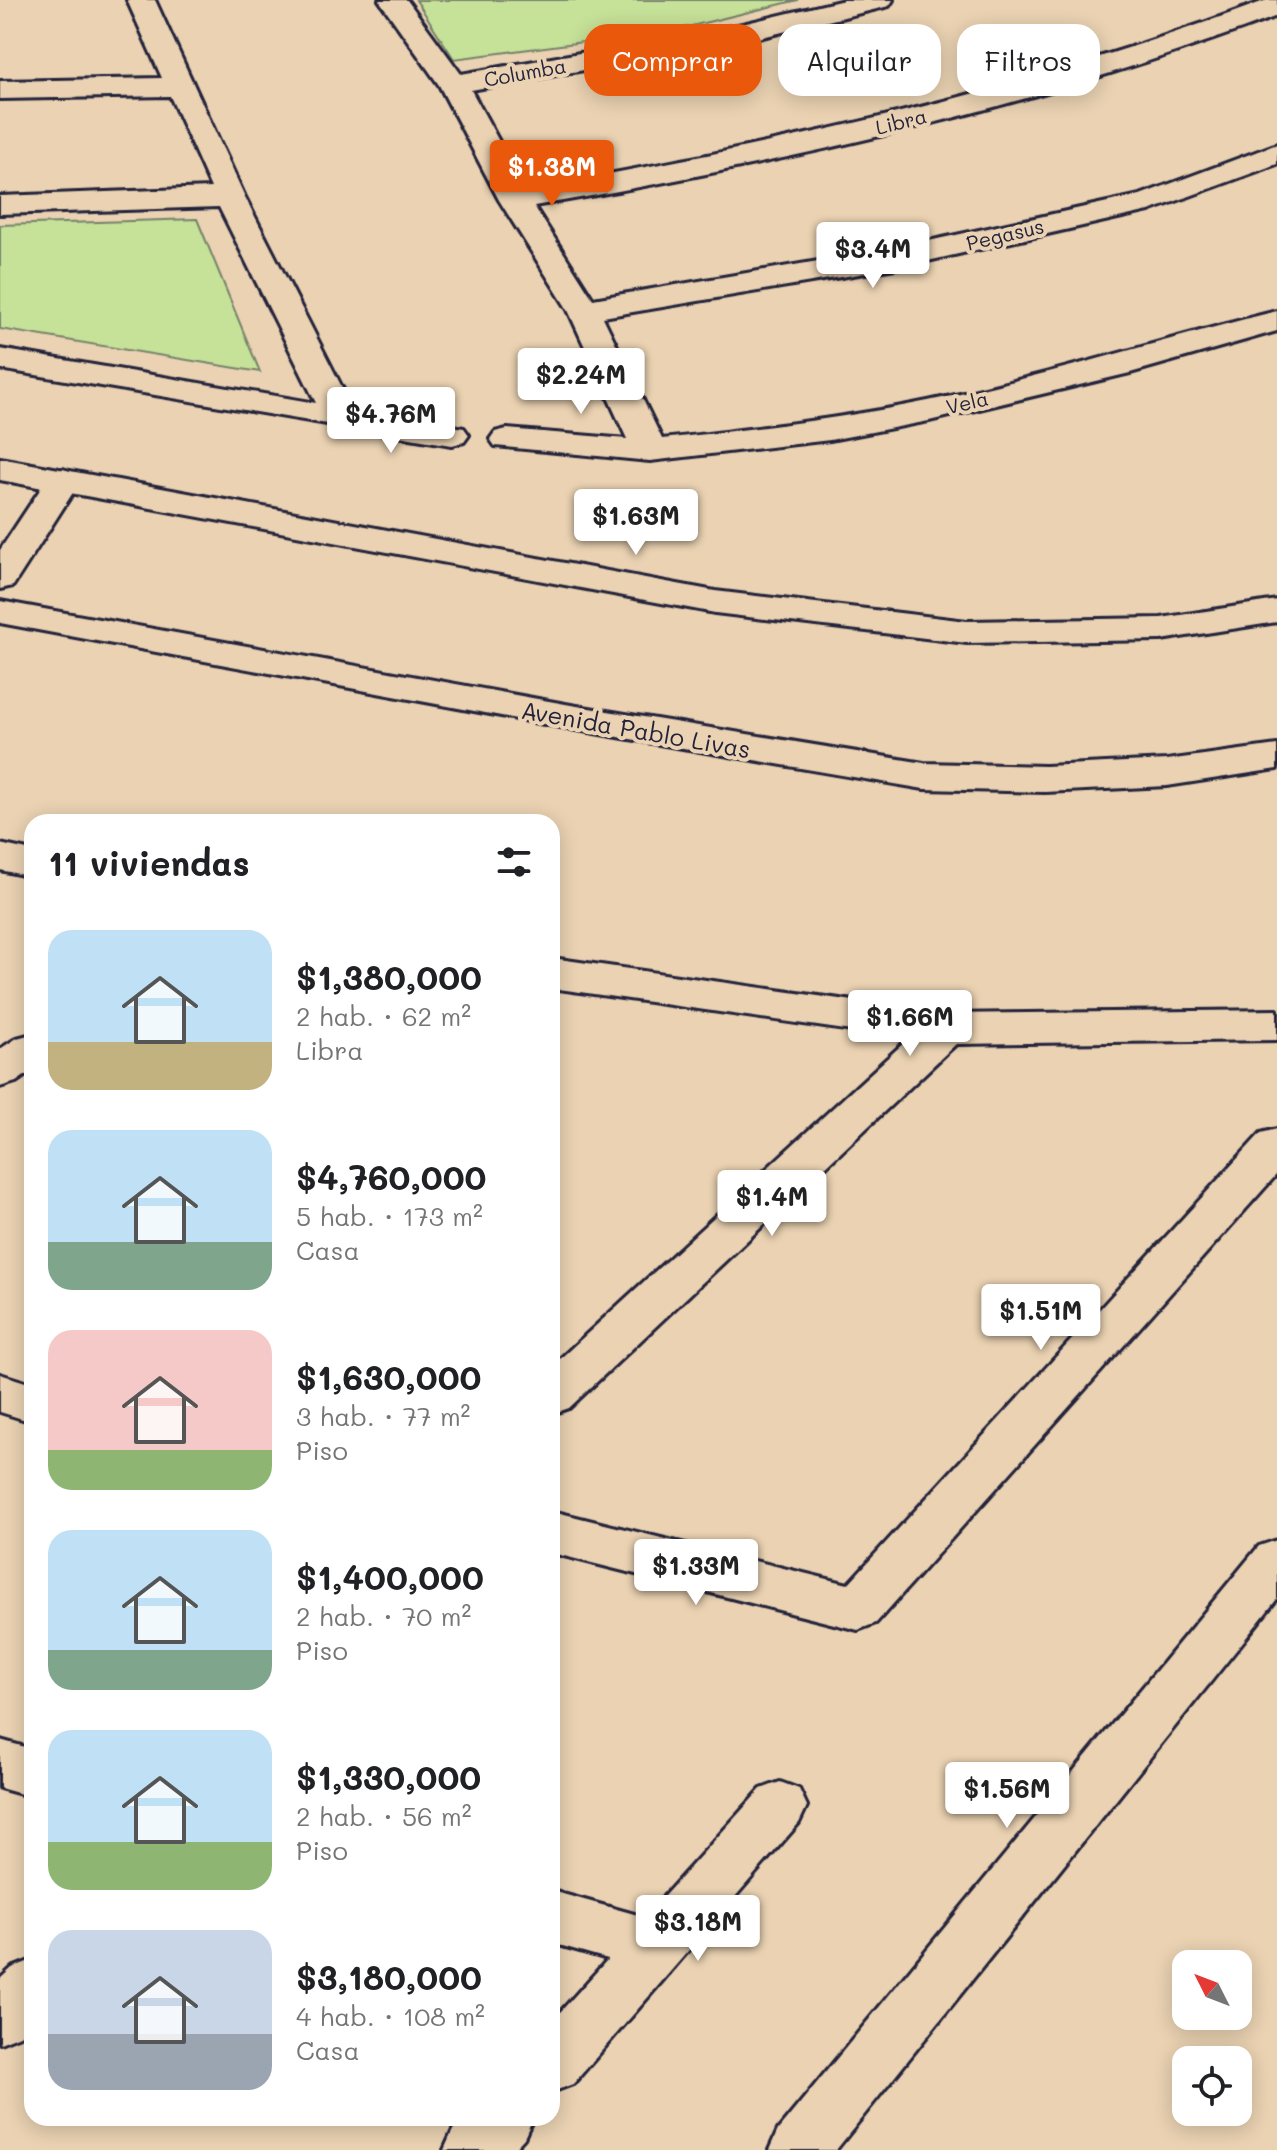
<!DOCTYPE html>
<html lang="es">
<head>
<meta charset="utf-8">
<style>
  :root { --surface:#fff; --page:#f2f2f2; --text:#202124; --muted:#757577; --accent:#ea580c }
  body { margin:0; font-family:Mali,sans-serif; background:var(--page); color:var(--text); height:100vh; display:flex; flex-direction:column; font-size:30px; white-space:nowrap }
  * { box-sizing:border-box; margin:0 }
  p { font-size:26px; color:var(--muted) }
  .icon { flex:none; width:44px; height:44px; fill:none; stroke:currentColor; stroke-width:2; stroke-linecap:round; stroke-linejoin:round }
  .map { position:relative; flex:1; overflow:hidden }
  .panel { position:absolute; left:24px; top:814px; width:536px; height:1312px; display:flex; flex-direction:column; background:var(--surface); border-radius:24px; box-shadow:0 4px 20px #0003 }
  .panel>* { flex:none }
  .top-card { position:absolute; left:584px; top:24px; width:572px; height:72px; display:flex; gap:16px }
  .needle { width:52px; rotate:312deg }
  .controls { position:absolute; left:1172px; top:1950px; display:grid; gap:16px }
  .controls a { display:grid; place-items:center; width:80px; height:80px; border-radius:16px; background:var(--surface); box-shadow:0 4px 20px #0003; font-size:40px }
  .price { position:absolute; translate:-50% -68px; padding:0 18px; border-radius:8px; background:#fff; color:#222; font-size:26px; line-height:52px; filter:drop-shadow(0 2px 4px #0008) }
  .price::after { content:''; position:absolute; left:50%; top:48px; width:24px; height:18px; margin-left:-12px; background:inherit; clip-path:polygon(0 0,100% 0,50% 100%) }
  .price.current { background:var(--accent); color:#fff }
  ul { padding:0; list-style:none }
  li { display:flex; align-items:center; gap:24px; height:200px; padding:0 24px }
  li span { display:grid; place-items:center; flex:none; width:224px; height:160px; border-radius:24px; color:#555 }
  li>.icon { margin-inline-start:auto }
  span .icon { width:96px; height:96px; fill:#fffc; stroke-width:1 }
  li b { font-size:34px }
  h2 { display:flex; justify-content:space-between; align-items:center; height:96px; padding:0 24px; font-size:34px }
  .pill { padding:0 28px; border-radius:24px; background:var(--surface); box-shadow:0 4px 20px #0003; font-size:28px; line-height:72px }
  .pill.current { background:var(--accent); color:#fff }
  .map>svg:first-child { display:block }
  .green { fill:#c6e198; stroke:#74826a; stroke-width:2 }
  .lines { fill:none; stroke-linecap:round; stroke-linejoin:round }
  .minor-casing { stroke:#22223b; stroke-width:6 }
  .tertiary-casing { stroke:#22223b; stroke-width:6 }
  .minor { fill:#ead2b2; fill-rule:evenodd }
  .tertiary { fill:#ead2b2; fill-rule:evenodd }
  .labels { text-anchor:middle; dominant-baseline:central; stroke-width:8; stroke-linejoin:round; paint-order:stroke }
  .far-street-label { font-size:20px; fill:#22223b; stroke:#ead2b2 }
  .street-label { font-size:24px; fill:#22223b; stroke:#ead2b2 }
</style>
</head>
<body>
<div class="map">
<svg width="1277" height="2150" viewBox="0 0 1277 2150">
  <rect width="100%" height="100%" fill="#ead2b2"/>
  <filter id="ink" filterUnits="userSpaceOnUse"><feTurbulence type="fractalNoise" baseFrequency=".0125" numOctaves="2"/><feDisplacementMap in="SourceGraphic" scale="16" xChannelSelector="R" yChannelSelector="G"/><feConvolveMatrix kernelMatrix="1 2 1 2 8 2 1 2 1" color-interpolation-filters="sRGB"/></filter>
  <g filter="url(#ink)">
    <g class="green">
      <polygon points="416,0 798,0 675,30 454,59"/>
      <polygon points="197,219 260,372 0,329 0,225"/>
    </g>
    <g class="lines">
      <defs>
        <g id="minor">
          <polygon points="127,0 155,0 245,197 353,409 464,428 469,435 464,442 452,445 0,369 0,349 316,403 219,207 0,214 0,196 211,188 170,96 0,99 0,81 162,78"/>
          <path d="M 379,0 L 407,0 L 461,74 L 738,25 L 844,0 L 893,0 L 889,6 L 738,43 L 471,90 L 525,189 C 783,144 1020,92 1267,0 L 1277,0 L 1277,16 C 1036,107 788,162 534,206 L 593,299 L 901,247 L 1140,195 L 1277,144 L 1277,164 L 1149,211 L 901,267 L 603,317 L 662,439 C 751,429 840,419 928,401 C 1046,376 1160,340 1277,311 L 1277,331 L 1130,373 L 929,421 L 830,440 L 650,461 L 495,446 L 490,439 L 495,432 L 507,429 L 627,439 L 568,310 L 499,200 L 439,85 Z"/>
          <polygon points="63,469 75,473 81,480 13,586 0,589 0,550 51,473"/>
          <polygon points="0,844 32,851 32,877 0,870"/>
          <polygon points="552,958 945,1014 1277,1010 1277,1040 956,1044 569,1408 552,1414 552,1366 908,1039 552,988"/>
          <polygon points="32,1034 32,1071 16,1082 0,1087 0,1049 17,1038"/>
          <polygon points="1277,1129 1277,1174 876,1623 858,1630 552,1553 552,1511 848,1584 1261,1133"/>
          <polygon points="0,1374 32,1384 32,1422 0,1412"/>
          <polygon points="1277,1540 1277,1599 836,2150 769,2150 778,2130 1259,1546"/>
          <polygon points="0,1740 32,1749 32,1797 0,1788"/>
          <polygon points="780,1782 799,1789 807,1806 799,1823 573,2084 552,2092 552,2021 608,1959 552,1943 552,1891 645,1917 761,1789"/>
          <polygon points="32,1960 32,2024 20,2035 0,2043 0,1979 12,1968"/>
          <polygon points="463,2118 533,2118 524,2138 513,2150 444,2150 453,2130"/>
        </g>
        <g id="tertiary">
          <polygon points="0,458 715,591 967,621 1161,618 1277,600 1277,622 1161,640 967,643 715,613 0,480"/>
          <polygon points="0,601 571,705 924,763 1045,766 1167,760 1277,745 1277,769 1167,786 1045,792 924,789 571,729 0,623"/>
        </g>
      </defs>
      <use href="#minor" class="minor-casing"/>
      <use href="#tertiary" class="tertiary-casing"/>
      <use href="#minor" class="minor"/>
      <use href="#tertiary" class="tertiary"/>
    </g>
  </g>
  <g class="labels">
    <g class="far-street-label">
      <text transform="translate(525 72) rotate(-10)">Columba</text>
      <text transform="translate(901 121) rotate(-14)">Libra</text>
      <text transform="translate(1005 234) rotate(-13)">Pegasus</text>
      <text transform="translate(967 402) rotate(-13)">Vela</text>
    </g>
    <g class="street-label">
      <text transform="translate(636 729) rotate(10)">Avenida Pablo Livas</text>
    </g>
  </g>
</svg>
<div class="controls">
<a><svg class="needle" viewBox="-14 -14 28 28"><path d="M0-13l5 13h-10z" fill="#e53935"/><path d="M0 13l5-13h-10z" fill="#757577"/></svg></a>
<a><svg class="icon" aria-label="locate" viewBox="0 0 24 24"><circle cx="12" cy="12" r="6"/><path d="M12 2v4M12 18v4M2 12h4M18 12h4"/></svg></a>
</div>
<b class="price current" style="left:552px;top:208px">$1.38M</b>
<b class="price" style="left:873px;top:290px">$3.4M</b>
<b class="price" style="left:581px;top:416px">$2.24M</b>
<b class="price" style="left:391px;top:455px">$4.76M</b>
<b class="price" style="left:636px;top:557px">$1.63M</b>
<b class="price" style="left:910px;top:1058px">$1.66M</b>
<b class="price" style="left:772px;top:1238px">$1.4M</b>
<b class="price" style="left:1041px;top:1352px">$1.51M</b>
<b class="price" style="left:696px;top:1607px">$1.33M</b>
<b class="price" style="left:1007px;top:1830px">$1.56M</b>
<b class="price" style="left:698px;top:1963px">$3.18M</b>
<div class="top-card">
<a class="pill current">Comprar</a>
<a class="pill">Alquilar</a>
<a class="pill">Filtros</a>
</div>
<section class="panel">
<h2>11 viviendas<svg class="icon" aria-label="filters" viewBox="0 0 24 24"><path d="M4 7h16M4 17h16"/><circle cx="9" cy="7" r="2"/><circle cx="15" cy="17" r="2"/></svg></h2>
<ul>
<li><span style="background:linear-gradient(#bfe0f5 70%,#c2b280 0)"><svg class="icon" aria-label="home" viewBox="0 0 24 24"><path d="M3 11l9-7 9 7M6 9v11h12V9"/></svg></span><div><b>$1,380,000</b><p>2 hab. · 62 m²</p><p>Libra</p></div></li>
<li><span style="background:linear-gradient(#bfe0f5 70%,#7fa58c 0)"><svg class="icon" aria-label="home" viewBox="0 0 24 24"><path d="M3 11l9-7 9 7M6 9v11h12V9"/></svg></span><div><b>$4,760,000</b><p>5 hab. · 173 m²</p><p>Casa</p></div></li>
<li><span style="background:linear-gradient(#f6c9c9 75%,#8fb573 0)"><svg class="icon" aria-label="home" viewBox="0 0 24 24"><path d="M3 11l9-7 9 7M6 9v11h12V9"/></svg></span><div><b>$1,630,000</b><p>3 hab. · 77 m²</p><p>Piso</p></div></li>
<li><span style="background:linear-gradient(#bfe0f5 75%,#7fa58c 0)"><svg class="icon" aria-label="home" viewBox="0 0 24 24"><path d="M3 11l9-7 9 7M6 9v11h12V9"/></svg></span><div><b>$1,400,000</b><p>2 hab. · 70 m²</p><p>Piso</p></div></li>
<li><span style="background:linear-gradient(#bfe0f5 70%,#8fb573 0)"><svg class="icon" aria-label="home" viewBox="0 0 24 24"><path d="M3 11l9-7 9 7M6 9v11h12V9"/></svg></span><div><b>$1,330,000</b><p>2 hab. · 56 m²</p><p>Piso</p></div></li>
<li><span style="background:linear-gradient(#c9d6e8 65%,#9aa5b1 0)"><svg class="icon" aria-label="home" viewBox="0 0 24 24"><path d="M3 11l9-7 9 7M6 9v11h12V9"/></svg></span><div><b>$3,180,000</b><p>4 hab. · 108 m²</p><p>Casa</p></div></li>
</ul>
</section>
</div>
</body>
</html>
